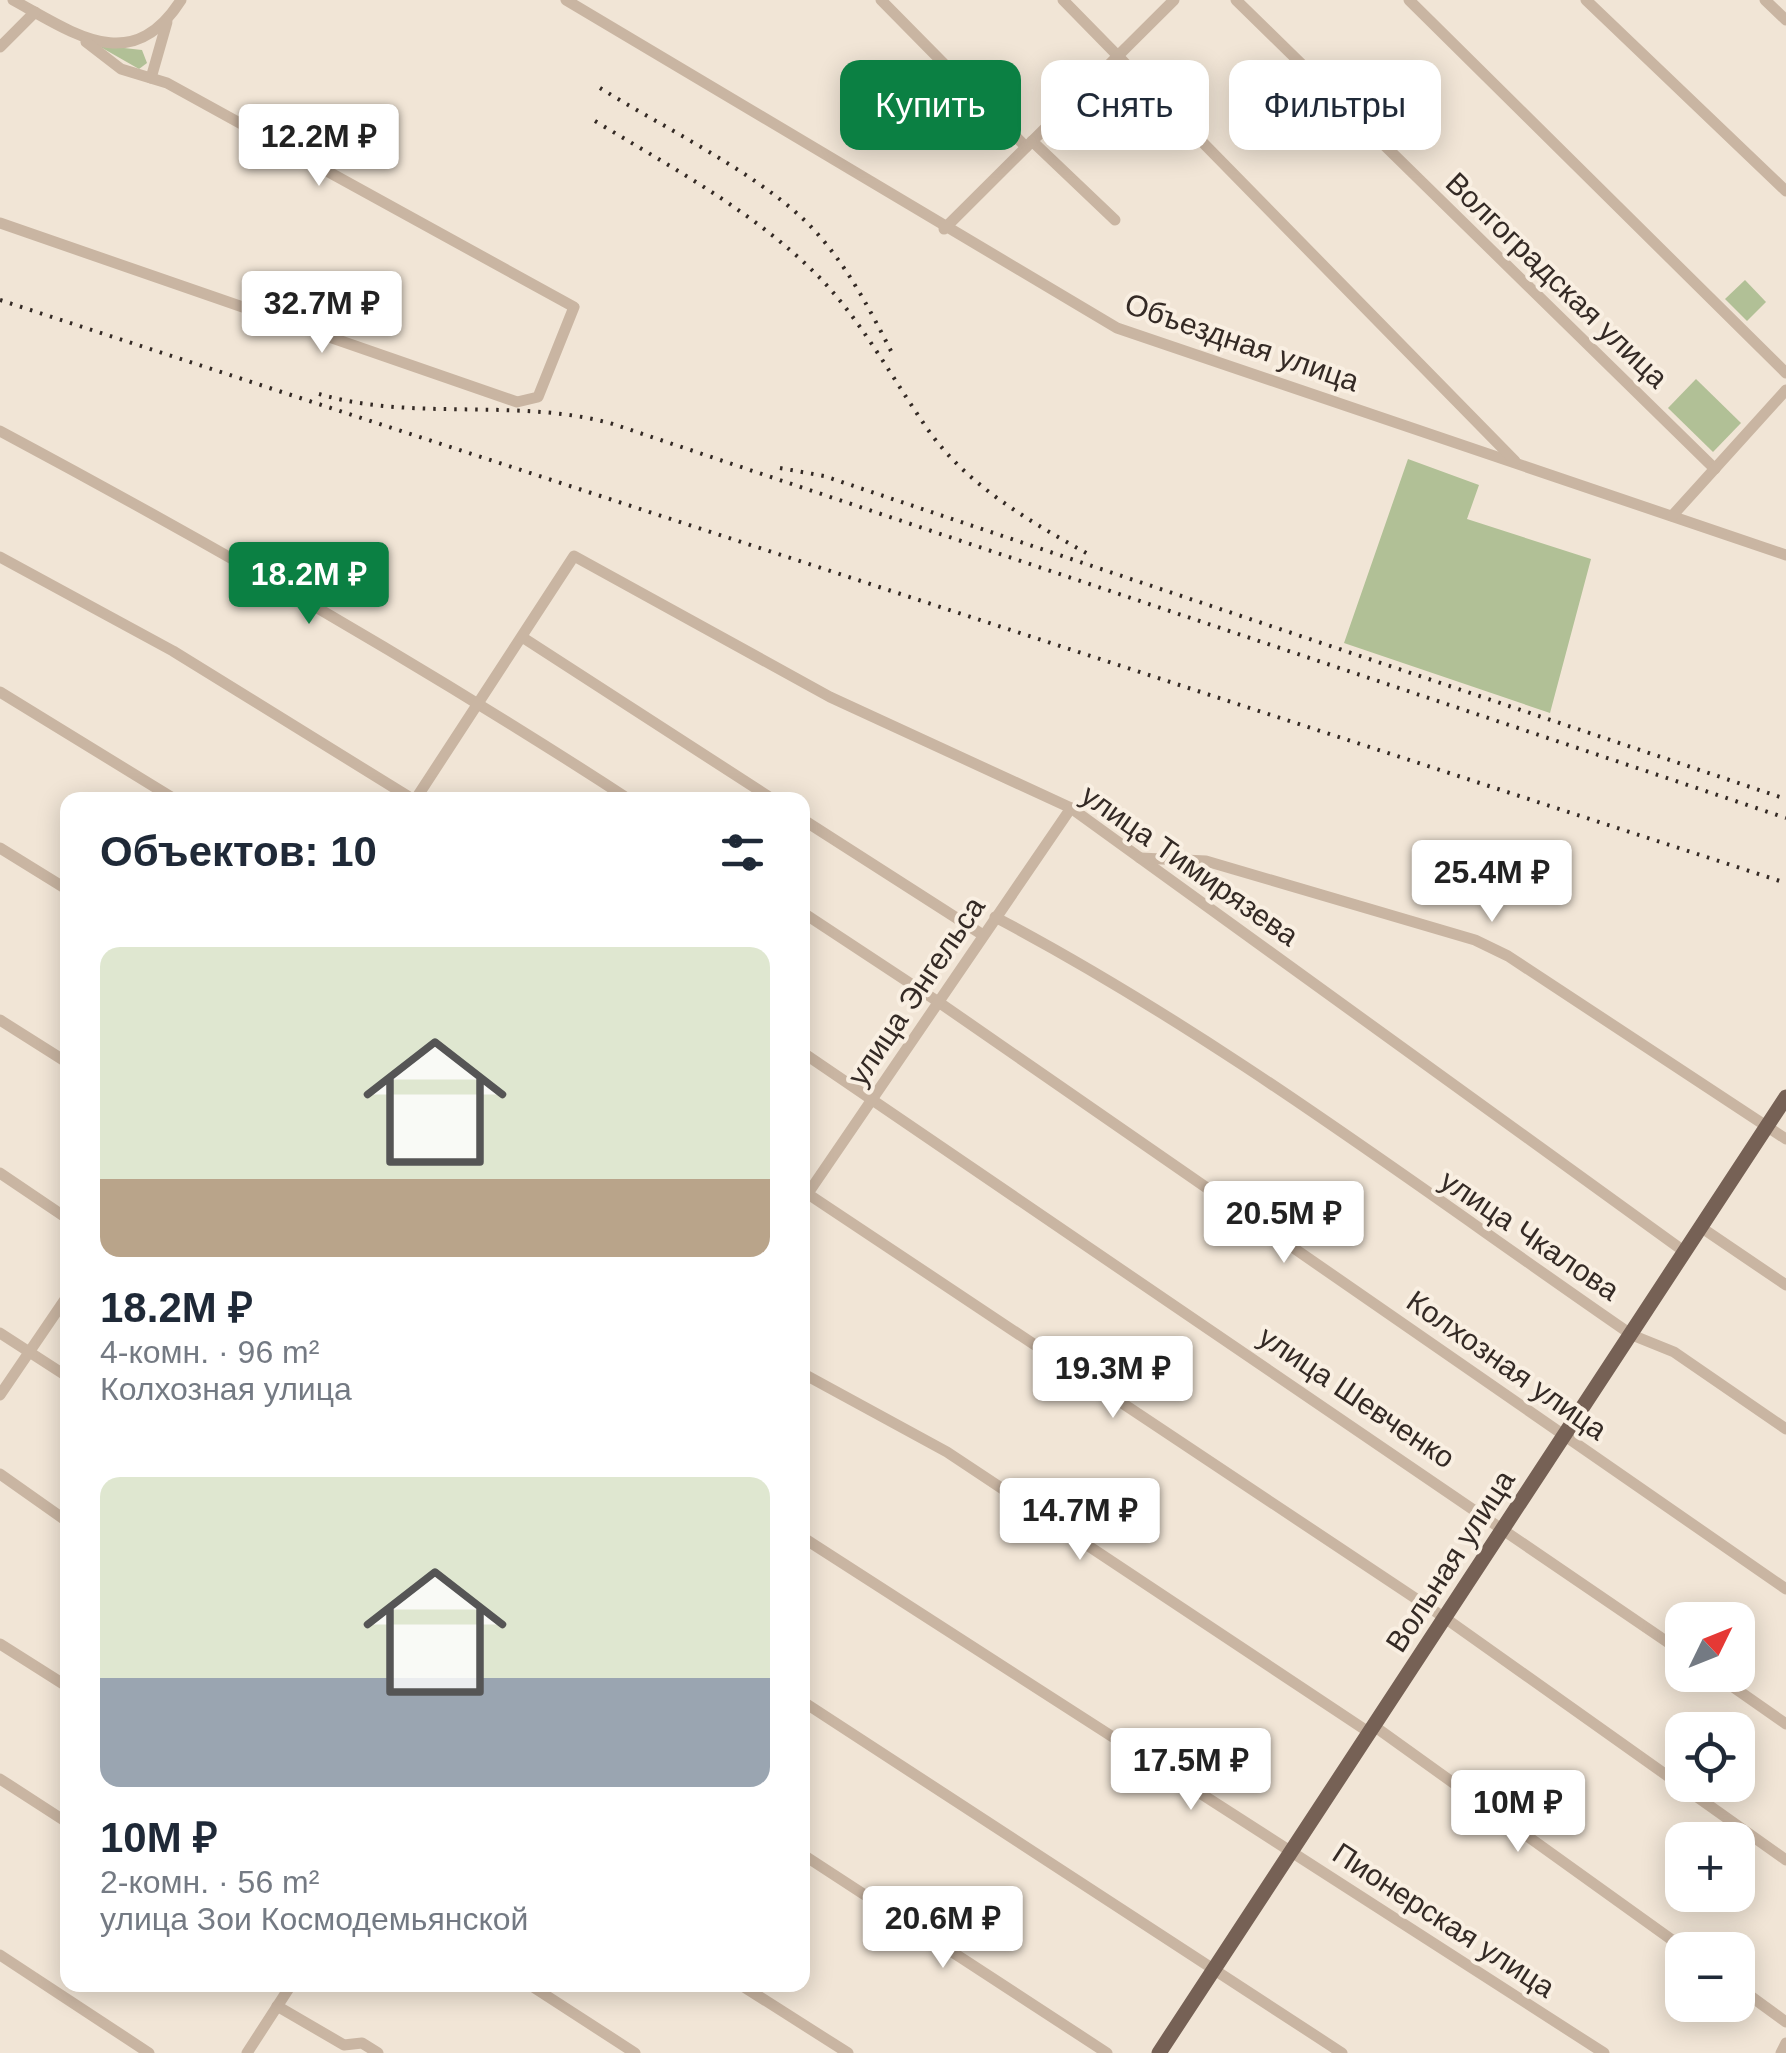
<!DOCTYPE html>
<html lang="ru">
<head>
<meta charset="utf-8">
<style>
  :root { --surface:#fff; --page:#f2f2f3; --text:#1f2937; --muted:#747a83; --accent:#0b8043 }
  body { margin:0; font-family:Helvetica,sans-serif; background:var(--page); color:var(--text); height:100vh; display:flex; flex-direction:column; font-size:38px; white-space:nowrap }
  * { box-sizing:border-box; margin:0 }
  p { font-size:32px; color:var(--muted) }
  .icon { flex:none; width:55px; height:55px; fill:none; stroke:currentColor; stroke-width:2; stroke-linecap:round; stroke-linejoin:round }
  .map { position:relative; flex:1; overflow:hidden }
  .side { position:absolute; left:60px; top:792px; width:750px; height:1200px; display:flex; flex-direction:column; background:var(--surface); border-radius:20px; box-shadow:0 5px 25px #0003 }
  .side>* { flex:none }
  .top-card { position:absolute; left:840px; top:60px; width:795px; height:90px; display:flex; gap:20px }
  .needle { width:65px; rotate:47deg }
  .tools { position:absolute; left:1665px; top:1602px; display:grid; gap:20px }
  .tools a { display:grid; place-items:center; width:90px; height:90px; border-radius:20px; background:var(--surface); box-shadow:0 5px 25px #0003; font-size:50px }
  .price { position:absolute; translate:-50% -85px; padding:0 22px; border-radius:10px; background:#fff; color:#222; font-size:32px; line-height:65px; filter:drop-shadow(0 2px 5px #0008) }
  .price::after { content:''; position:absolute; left:50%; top:60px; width:30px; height:22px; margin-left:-15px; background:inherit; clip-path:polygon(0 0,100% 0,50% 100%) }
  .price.active { background:var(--accent); color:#fff }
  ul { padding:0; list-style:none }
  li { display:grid; align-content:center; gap:20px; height:530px; padding:0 40px }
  li span { display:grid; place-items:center; height:310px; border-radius:20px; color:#555 }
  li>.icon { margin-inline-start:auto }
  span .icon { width:180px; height:180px; fill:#fffc; stroke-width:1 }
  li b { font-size:42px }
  h2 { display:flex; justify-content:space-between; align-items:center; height:120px; padding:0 40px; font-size:42px }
  .tag { padding:0 35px; border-radius:20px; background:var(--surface); box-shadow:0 5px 25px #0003; font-size:35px; line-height:90px }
  .tag.active { background:var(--accent); color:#fff }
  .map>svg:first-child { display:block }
  .green { fill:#b1c096 }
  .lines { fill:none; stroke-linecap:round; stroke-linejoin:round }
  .minor { stroke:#c9b5a2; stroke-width:11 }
  .major { stroke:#766155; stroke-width:15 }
  .rail { stroke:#342a25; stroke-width:4; stroke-dasharray:2.5 8; stroke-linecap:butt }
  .labels { text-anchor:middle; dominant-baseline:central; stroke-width:8; stroke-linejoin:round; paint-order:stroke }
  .street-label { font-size:30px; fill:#342a25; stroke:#f9efe2 }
</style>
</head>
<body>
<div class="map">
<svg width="1786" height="2053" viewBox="0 0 1786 2053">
  <rect width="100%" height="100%" fill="#f1e5d6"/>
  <g class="green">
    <polygon points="97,45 142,50 147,63 139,69"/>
    <polygon points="1745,280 1766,302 1747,321 1725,299"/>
    <polygon points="1696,379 1741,423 1713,452 1668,408"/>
    <polygon points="1408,459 1479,485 1467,519 1591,559 1550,713 1344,643"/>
  </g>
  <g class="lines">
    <g class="minor">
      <path d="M 13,0 C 75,34 132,77 181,0"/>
      <polyline points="566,0 1117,328 1786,555"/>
      <polyline points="881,0 1026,147"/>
      <polyline points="1063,0 1515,461"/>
      <polyline points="1236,0 1715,469"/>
      <polyline points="1409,0 1786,373"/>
      <polyline points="1586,0 1786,191"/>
      <polyline points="1765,0 1786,20"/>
      <polyline points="0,47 35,12"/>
      <polyline points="151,78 167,22"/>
      <polyline points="1032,141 1115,220"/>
      <polyline points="0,223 517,402 538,397 574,307 167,83 121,69 86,42"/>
      <polyline points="944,229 1174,0"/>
      <path d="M 0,431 C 215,546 426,667 630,800"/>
      <polyline points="1672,516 1786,390"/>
      <polyline points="0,557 173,651 414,800"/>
      <polyline points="522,637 774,800"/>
      <polyline points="0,692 176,800"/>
      <polyline points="415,800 574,556 830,697 1071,808 1685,1252"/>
      <polyline points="802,819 983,935"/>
      <polyline points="0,848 68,890"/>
      <polyline points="1140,858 1206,861 1475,940 1508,956 1786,1139"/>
      <polyline points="802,912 937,1001 1786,1589"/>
      <path d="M 995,917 C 1219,1035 1424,1192 1632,1335 L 1674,1352 L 1786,1429"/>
      <polyline points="0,1020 68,1063"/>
      <polyline points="802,1052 1682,1652"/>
      <polyline points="0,1173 68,1219"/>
      <polyline points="802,1190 1445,1618 1786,1860"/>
      <polyline points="802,1202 1071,808"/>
      <polyline points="1702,1228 1786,1285"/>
      <polyline points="0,1333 68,1377"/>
      <polyline points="802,1373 947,1452 1370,1733"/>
      <polyline points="0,1395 68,1295"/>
      <polyline points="0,1474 68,1522"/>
      <polyline points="802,1537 1604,2053"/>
      <polyline points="0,1644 68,1687"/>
      <polyline points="1716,1675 1786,1724"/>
      <polyline points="802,1701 1342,2053"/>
      <polyline points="1374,1726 1686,1950"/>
      <polyline points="0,1779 68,1823"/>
      <polyline points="802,1854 1107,2053"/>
      <polyline points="0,1955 149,2053"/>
      <polyline points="530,1985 635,2053"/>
      <polyline points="741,1985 848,2053"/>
      <polyline points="1738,1987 1786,2022"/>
      <polyline points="277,2006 344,2045 362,2043 378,2053"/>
      <polyline points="247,2053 291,1985"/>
      <polyline points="1781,2053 1786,2043"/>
    </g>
    <polyline class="major" points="1159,2053 1786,1097"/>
    <g class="rail">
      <path d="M 600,88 C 661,126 749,169 801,217 C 841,254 867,304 891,351"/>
      <path d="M 595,121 C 674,169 755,212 820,278 C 865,325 894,382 931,434 C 971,488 1031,522 1088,554"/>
      <polyline points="0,300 1786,883"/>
      <path d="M 319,394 C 414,422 517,397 613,424 L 1786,818"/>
      <polyline points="780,468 824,476 1786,799"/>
    </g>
  </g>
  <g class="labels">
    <g class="street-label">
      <text transform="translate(1557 280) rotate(44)">Волгоградская улица</text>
      <text transform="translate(1242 342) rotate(19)">Объездная улица</text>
      <text transform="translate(1190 865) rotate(35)">улица Тимирязева</text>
      <text transform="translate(916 991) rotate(-56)">улица Энгельса</text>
      <text transform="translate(1530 1235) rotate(34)">улица Чкалова</text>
      <text transform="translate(1507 1365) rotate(35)">Колхозная улица</text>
      <text transform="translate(1357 1397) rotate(34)">улица Шевченко</text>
      <text transform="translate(1450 1561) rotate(-57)">Вольная улица</text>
      <text transform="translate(1444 1920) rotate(33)">Пионерская улица</text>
    </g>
  </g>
</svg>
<div class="tools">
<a><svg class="needle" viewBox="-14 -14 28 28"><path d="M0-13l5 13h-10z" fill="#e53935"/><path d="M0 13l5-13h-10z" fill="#747a83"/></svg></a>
<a><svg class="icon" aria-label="locate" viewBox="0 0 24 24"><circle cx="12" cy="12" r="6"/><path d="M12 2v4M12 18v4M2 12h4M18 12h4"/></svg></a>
<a>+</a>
<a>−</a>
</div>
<b class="price" style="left:319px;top:189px">12.2M ₽</b>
<b class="price" style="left:322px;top:356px">32.7M ₽</b>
<b class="price active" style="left:309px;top:627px">18.2M ₽</b>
<b class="price" style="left:1492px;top:925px">25.4M ₽</b>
<b class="price" style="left:1284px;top:1266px">20.5M ₽</b>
<b class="price" style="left:1113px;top:1421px">19.3M ₽</b>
<b class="price" style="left:1080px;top:1563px">14.7M ₽</b>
<b class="price" style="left:1191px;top:1813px">17.5M ₽</b>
<b class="price" style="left:1518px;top:1855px">10M ₽</b>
<b class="price" style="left:943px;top:1971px">20.6M ₽</b>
<div class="top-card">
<a class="tag active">Купить</a>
<a class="tag">Снять</a>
<a class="tag">Фильтры</a>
</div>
<section class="side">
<h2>Объектов: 10<svg class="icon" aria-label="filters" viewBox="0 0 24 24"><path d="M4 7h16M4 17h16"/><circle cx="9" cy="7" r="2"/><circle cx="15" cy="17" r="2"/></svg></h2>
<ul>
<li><span style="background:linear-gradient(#dfe7d0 75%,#b9a48a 0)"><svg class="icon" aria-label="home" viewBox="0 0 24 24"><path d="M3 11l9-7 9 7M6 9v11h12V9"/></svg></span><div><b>18.2M ₽</b><p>4-комн. · 96 m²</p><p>Колхозная улица</p></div></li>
<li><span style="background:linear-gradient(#dfe7d0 65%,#9aa5b1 0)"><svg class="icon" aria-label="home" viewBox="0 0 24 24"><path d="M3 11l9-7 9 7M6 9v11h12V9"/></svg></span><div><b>10M ₽</b><p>2-комн. · 56 m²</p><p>улица Зои Космодемьянской</p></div></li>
</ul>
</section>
</div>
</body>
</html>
